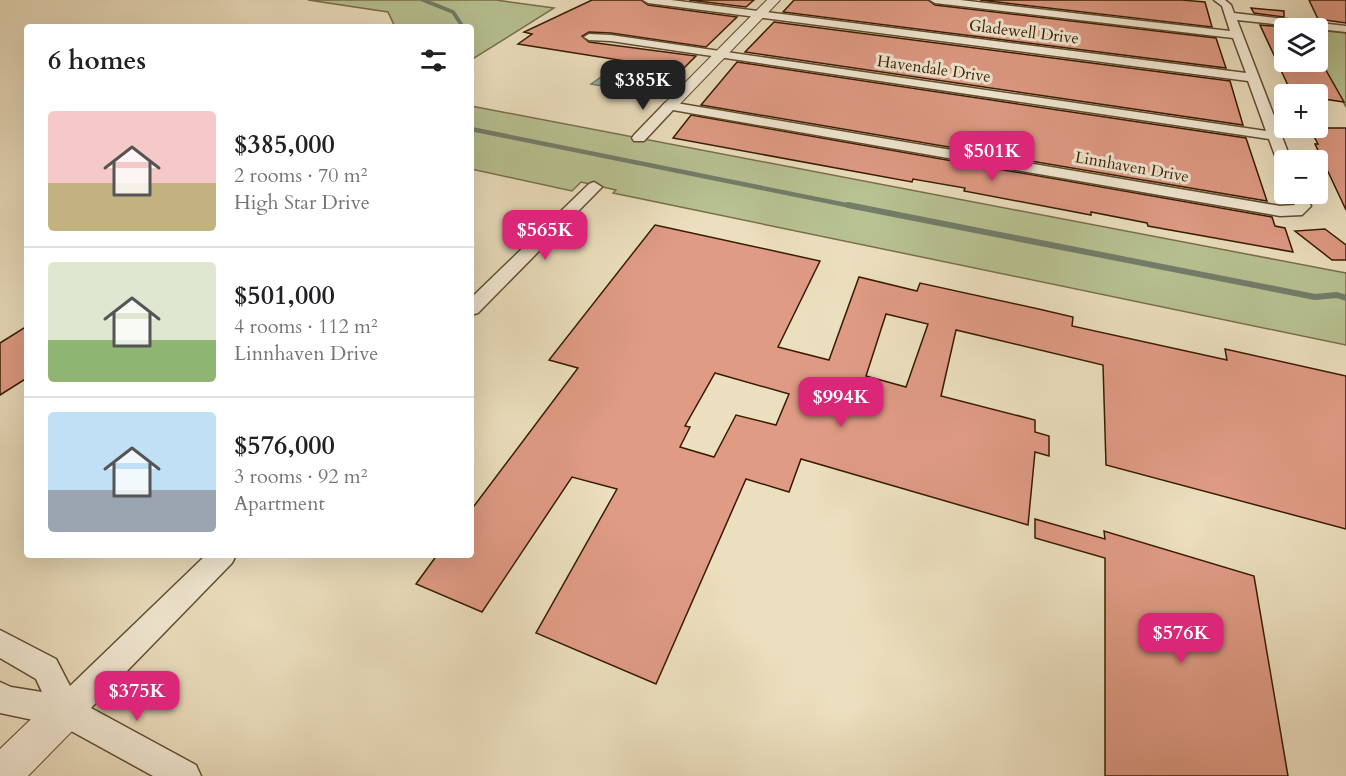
<!DOCTYPE html>
<html lang="en">
<head>
<meta charset="utf-8">
<style>
  :root { --surface:#fff; --page:#f2f2f2; --text:#202124; --muted:#757577; --line:#e0e0e0; --accent:#db2777 }
  body { margin:0; font-family:Cardo,serif; background:var(--page); color:var(--text); height:100vh; display:flex; flex-direction:column; font-size:22px; white-space:nowrap }
  * { box-sizing:border-box; margin:0 }
  p { font-size:20px; color:var(--muted) }
  .icon { flex:none; width:33px; height:33px; fill:none; stroke:currentColor; stroke-width:2; stroke-linecap:round; stroke-linejoin:round }
  .map { position:relative; flex:1; overflow:hidden }
  .sheet { position:absolute; left:24px; top:24px; width:450px; height:534px; display:flex; flex-direction:column; background:var(--surface); border-radius:6px; box-shadow:0 6px 24px #0002 }
  .sheet>* { flex:none }
  .tools { position:absolute; left:1274px; top:18px; display:grid; gap:12px }
  .tools a { display:grid; place-items:center; width:54px; height:54px; border-radius:6px; background:var(--surface); box-shadow:0 6px 24px #0002; font-size:30px }
  .price { position:absolute; translate:-50% -51px; padding:0 14px; border-radius:12px; background:var(--accent); color:#fff; font-size:20px; line-height:39px; filter:drop-shadow(0 2px 3px #0008) }
  .price::after { content:''; position:absolute; left:50%; top:36px; width:18px; height:14px; margin-left:-9px; background:inherit; clip-path:polygon(0 0,100% 0,50% 100%) }
  .price.active { background:#222; color:#fff }
  ul { padding:0; list-style:none }
  li { display:flex; align-items:center; gap:18px; height:150px; padding:0 24px }
  li+li { border-top:2px solid var(--line) }
  li span { display:grid; place-items:center; flex:none; width:168px; height:120px; border-radius:6px; color:#555 }
  li>.icon { margin-inline-start:auto }
  span .icon { width:72px; height:72px; fill:#fffc; stroke-width:1 }
  li b { font-size:26px }
  h2 { display:flex; justify-content:space-between; align-items:center; height:72px; padding:0 24px; font-size:26px }
  .map>svg:first-child { display:block }
  .green { fill:#b8c292; stroke:#786f4a; stroke-width:1.5 }
  .water { fill:#99bdaf; stroke:#727d6a; stroke-width:1.5 }
  .lines { fill:none; stroke-linecap:round; stroke-linejoin:round }
  .stream-far2 { stroke:#727d6a; stroke-width:4 }
  .stream-far1 { stroke:#727d6a; stroke-width:4.5 }
  .stream { stroke:#727d6a; stroke-width:6 }
  .building { fill:#e09b85; stroke:#371c02; stroke-width:1.5; fill-rule:evenodd }
  .minor-casing { stroke:#644d31; stroke-width:3 }
  .tertiary-casing { stroke:#644d31; stroke-width:2 }
  .minor { fill:#f3ead5; fill-rule:evenodd }
  .tertiary { fill:#f3ead5; fill-rule:evenodd }
  .labels { text-anchor:middle; dominant-baseline:central; stroke-width:6; stroke-linejoin:round; paint-order:stroke }
  .far-street-label { font-size:16px; fill:#371c02; stroke:#f3ead5 }
</style>
</head>
<body>
<div class="map">
<svg width="1346" height="776" viewBox="0 0 1346 776">
  <rect width="100%" height="100%" fill="#ecdfbf"/>
  <filter id="stains"><feTurbulence type="fractalNoise" baseFrequency=".00333" numOctaves="4"/><feColorMatrix values="0 0 0 0 .2 0 0 0 0 .09 0 0 0 0 .02 0 0 0 .5 -.17"/></filter>
  <radialGradient id="worn" r=".72"><stop offset=".6" stop-color="#630" stop-opacity="0"/><stop offset="1" stop-color="#630" stop-opacity=".3"/></radialGradient>
  <g class="green">
    <polygon points="308,0 496,0 554,8 471,60 471,27 395,27 388,12"/>
    <polygon points="1317,30 1346,33 1346,107 1317,57"/>
    <polygon points="471,106 1346,273 1346,345 613,193 616,190 581,182 572,191 471,169"/>
  </g>
  <polygon class="water" points="634,72 651,75 633,91 591,84 604,75 627,78"/>
  <g class="lines">
    <polyline class="stream-far2" points="423,0 453,12 463,27"/>
    <polyline class="stream-far1" points="471,129 856,207"/>
    <polyline class="stream" points="848,205 1315,297 1337,295 1346,298"/>
  </g>
  <g class="building">
    <polygon points="592,0 641,0 648,5 737,17 706,47 611,33 589,32 582,36 589,42 696,56 682,70 518,44 532,34 524,32"/>
    <polygon points="689,0 754,0 746,7"/>
    <polygon points="794,0 928,0 935,5 1216,38 1226,68 783,12"/>
    <polygon points="980,0 1182,0 1205,2 1212,27"/>
    <polygon points="1309,0 1346,0 1346,23 1318,19"/>
    <polygon points="1251,8 1284,11 1284,17 1254,13"/>
    <polygon points="774,22 1230,81 1243,125 745,52"/>
    <polygon points="1260,25 1284,27 1284,62 1317,62 1317,58 1319,58 1344,102 1317,98 1317,94 1292,94"/>
    <polygon points="737,62 1246,138 1267,201 701,105"/>
    <polygon points="691,115 1272,217 1275,226 1285,228 1293,252 1148,226 1147,223 1091,212 1091,215 964,191 965,188 913,179 912,182 673,138"/>
    <polygon points="1315,128 1346,128 1346,210 1315,144 1318,144 1312,133 1318,134"/>
    <path d="M 655,225 L 820,261 L 778,347 L 829,360 L 859,277 L 917,291 L 920,283 L 1043,310 L 1073,317 L 1072,326 L 1227,360 L 1225,349 L 1346,376 L 1346,529 L 1106,465 L 1103,365 L 956,330 L 941,396 L 1035,420 L 1035,432 L 1049,436 L 1049,456 L 1035,452 L 1028,525 L 801,459 L 789,492 L 746,479 L 656,684 L 536,633 L 617,489 L 572,477 L 482,612 L 416,584 L 437,555 L 471,555 L 471,510 L 578,368 L 549,360 ZM 886,314 L 928,324 L 906,387 L 866,376 ZM 715,373 L 789,394 L 776,425 L 736,415 L 714,457 L 680,447 L 690,427 L 685,426 Z"/>
    <polygon points="1325,229 1346,245 1346,260 1332,260 1295,231"/>
    <polygon points="27,326 27,378 0,395 0,343"/>
    <polygon points="1035,519 1105,539 1104,531 1254,576 1288,776 1105,776 1105,558 1035,538"/>
  </g>
  <g class="lines">
    <defs>
      <g id="minor">
        <polygon points="643,0 671,0 1246,73 1233,38 935,3 930,0 960,0 1230,31 1222,6 1214,0 1225,0 1231,5 1234,13 1346,26 1346,32 1237,20 1291,160 1284,160 1284,165 1277,161 1269,139 611,41 589,40 584,37 589,34 611,35 1266,131 1248,81 648,3"/>
        <polygon points="670,102 1280,206 1295,205 1290,194 1304,194 1311,206 1302,215 1280,216 673,110 644,141 634,141 632,138 634,135 665,103"/>
        <polygon points="594,182 602,187 599,190 478,313 471,315 471,298 589,184"/>
        <polygon points="206,555 236,555 232,563 91,708 196,765 201,776 153,776 62,726 0,713 0,682 11,687 42,692 36,679 0,658 0,630 56,659 70,686"/>
      </g>
      <g id="tertiary">
        <polygon points="767,0 780,0 675,109 665,109 662,106 665,103"/>
        <polygon points="66,693 79,698 84,711 79,724 28,776 0,776 0,749 53,698"/>
      </g>
    </defs>
    <use href="#minor" class="minor-casing"/>
    <use href="#tertiary" class="tertiary-casing"/>
    <use href="#minor" class="minor"/>
    <use href="#tertiary" class="tertiary"/>
  </g>
  <g class="labels">
    <g class="far-street-label">
      <text transform="translate(1024 32) rotate(7)">Gladewell Drive</text>
      <text transform="translate(934 69) rotate(8)">Havendale Drive</text>
      <text transform="translate(1132 167) rotate(10)">Linnhaven Drive</text>
    </g>
  </g>
  <rect width="100%" height="100%" filter="url(#stains)"/>
  <rect width="100%" height="100%" fill="url(#worn)"/>
</svg>
<div class="tools">
<a><svg class="icon" aria-label="layers" viewBox="0 0 24 24"><path d="M12 4l9 5-9 5-9-5zM3 14l9 5 9-5"/></svg></a>
<a>+</a>
<a>−</a>
</div>
<b class="price active" style="left:643px;top:111px">$385K</b>
<b class="price" style="left:992px;top:182px">$501K</b>
<b class="price" style="left:545px;top:261px">$565K</b>
<b class="price" style="left:841px;top:428px">$994K</b>
<b class="price" style="left:1181px;top:664px">$576K</b>
<b class="price" style="left:137px;top:722px">$375K</b>
<section class="sheet">
<h2>6 homes<svg class="icon" aria-label="filters" viewBox="0 0 24 24"><path d="M4 7h16M4 17h16"/><circle cx="9" cy="7" r="2"/><circle cx="15" cy="17" r="2"/></svg></h2>
<ul>
<li><span style="background:linear-gradient(#f6c9c9 60%,#c2b280 0)"><svg class="icon" aria-label="home" viewBox="0 0 24 24"><path d="M3 11l9-7 9 7M6 9v11h12V9"/></svg></span><div><b>$385,000</b><p>2 rooms · 70 m²</p><p>High Star Drive</p></div></li>
<li><span style="background:linear-gradient(#dfe7d0 65%,#8fb573 0)"><svg class="icon" aria-label="home" viewBox="0 0 24 24"><path d="M3 11l9-7 9 7M6 9v11h12V9"/></svg></span><div><b>$501,000</b><p>4 rooms · 112 m²</p><p>Linnhaven Drive</p></div></li>
<li><span style="background:linear-gradient(#bfe0f5 65%,#9aa5b1 0)"><svg class="icon" aria-label="home" viewBox="0 0 24 24"><path d="M3 11l9-7 9 7M6 9v11h12V9"/></svg></span><div><b>$576,000</b><p>3 rooms · 92 m²</p><p>Apartment</p></div></li>
</ul>
</section>
</div>
</body>
</html>
